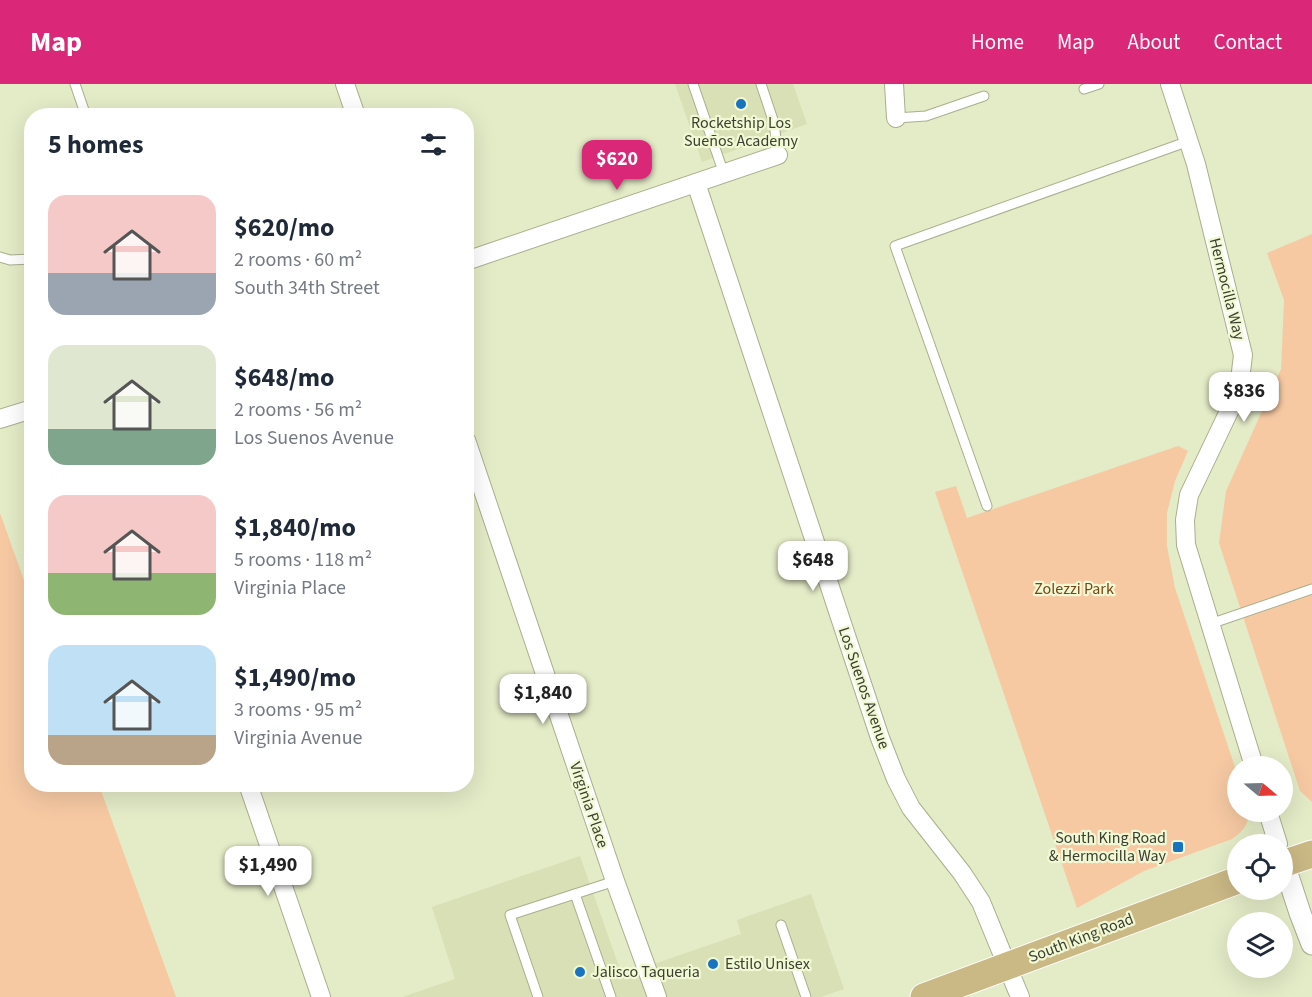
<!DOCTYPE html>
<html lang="en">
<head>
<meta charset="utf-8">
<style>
  :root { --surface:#fff; --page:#f6f6f7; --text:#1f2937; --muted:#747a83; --accent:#db2777 }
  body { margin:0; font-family:"Source Sans 3",sans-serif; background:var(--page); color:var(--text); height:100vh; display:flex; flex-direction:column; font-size:22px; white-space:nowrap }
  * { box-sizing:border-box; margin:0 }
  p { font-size:20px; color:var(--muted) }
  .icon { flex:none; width:33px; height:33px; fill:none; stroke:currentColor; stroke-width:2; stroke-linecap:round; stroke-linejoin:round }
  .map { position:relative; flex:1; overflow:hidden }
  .drawer { position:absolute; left:24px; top:24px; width:450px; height:684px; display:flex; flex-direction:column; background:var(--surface); border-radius:24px; box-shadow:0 6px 24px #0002 }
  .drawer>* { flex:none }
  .needle { width:39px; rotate:109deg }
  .controls { position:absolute; left:1227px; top:672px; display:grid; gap:12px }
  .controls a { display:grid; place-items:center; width:66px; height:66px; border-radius:50%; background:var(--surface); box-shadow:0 6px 24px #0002; font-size:30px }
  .price { position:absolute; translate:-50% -51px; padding:0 14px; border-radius:12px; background:#fff; color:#222; font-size:20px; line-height:39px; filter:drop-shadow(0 2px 3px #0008) }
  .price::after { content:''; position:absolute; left:50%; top:36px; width:18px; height:14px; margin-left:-9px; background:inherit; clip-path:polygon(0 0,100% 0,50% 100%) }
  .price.selected { background:var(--accent); color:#fff }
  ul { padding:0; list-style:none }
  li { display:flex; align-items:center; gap:18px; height:150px; padding:0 24px }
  li span { display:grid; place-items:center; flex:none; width:168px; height:120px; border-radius:18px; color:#555 }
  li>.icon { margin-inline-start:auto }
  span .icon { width:72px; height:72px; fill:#fffc; stroke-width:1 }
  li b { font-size:26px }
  h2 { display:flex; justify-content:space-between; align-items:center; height:72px; padding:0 24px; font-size:26px }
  header { display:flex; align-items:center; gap:36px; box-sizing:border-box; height:84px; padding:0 30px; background:var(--accent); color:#fff }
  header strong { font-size:28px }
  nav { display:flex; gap:33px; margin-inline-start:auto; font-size:21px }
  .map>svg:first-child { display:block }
  .built { fill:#d9e0b5 }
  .green { fill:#f6c9a3 }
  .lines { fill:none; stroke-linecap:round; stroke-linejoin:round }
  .service-casing { stroke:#a9af8d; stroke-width:11 }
  .minor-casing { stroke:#a9af8d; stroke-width:20 }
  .tertiary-casing { stroke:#a9af8d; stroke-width:23 }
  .primary-casing { stroke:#fff; stroke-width:29 }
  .service { stroke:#fff; stroke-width:9 }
  .minor { stroke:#fff; stroke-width:18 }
  .tertiary { stroke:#fff; stroke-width:21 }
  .primary { stroke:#cab885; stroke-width:27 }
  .poi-dot { fill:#1873c0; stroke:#f1f8d4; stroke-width:2 }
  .labels { text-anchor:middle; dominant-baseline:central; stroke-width:4.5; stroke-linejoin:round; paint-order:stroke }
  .poi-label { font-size:16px; fill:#3b3e30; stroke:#f1f8d4; text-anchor:start }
  .street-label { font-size:16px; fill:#3b3e30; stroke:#f1f8d4 }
  .park-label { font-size:16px; fill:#764615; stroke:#f1f8d4 }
</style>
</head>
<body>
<header>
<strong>Map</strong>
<nav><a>Home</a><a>Map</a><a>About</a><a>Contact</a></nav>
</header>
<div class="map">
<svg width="1312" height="913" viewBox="0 0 1312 913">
  <rect width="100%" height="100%" fill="#e4ebc7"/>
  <g class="built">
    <polygon points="675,0 793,0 807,40 702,78"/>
    <polygon points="580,772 622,891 741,850 737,836 811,810 844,905 821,913 402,913 455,895 432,823"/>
  </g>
  <g class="green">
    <polygon points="1312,150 1312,718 1300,707 1219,459 1226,407 1281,285 1284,216 1267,169"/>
    <path d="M 1178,362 L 1188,367 L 1175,397 L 1167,429 L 1167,462 L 1175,504 L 1237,689 L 1238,728 L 1250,728 C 1248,740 1243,748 1232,755 L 1144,787 L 1077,824 L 935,408 L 956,402 L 967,434 Z"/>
    <polygon points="0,429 31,516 32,700 99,701 176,913 0,913"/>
  </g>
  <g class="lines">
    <defs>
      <g id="service">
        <polyline points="75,0 86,32"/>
        <polyline points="693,0 724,90"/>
        <polyline points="761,0 774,39 778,71"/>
        <polyline points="1084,5 1099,0"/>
        <polyline points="896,34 926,32 984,12"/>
        <polyline points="0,173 10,176 32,175"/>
        <polyline points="987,422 895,162 1189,57"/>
        <polyline points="1210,540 1312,505"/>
        <polyline points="575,810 611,913"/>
        <polyline points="781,841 806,913"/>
        <polyline points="538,913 510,831 615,797"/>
      </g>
      <g id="minor">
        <polyline points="345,0 356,32"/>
        <polyline points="894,0 896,34"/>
        <polyline points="1170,0 1196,80 1243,271 1240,296 1231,323 1189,411 1185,436 1186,461 1254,682"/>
        <polyline points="696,99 880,654 896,695 911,724 962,789 981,818 1020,913"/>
        <polyline points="466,177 778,71"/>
        <polyline points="0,335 32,325"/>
        <polyline points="466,356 615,797 657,913"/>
        <polyline points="248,700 321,913"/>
        <polyline points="1268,728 1278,760"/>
      </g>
      <polyline id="tertiary" points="1284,780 1300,829 1312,860"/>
      <g id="primary">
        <polyline points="1282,780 1312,770"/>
        <polyline points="924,913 1238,796"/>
      </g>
    </defs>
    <use href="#service" class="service-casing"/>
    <use href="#minor" class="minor-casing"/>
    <use href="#tertiary" class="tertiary-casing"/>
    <use href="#primary" class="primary-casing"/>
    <use href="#service" class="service"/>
    <use href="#minor" class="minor"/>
    <use href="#tertiary" class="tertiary"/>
    <use href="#primary" class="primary"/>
  </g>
  <g class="poi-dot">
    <circle cx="741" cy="20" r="6"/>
    <rect x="1172" y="757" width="12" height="12" rx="3"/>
    <circle cx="713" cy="880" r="6"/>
    <circle cx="580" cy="888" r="6"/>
  </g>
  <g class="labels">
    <g class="poi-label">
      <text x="741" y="39" text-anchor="middle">Rocketship Los<tspan x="741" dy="18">Sueños Academy</tspan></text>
      <text x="1166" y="754" text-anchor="end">South King Road<tspan x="1166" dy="18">&amp; Hermocilla Way</tspan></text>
      <text x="725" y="880">Estilo Unisex</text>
      <text x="592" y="888">Jalisco Taqueria</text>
    </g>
    <g class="street-label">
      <text transform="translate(1227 205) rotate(76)">Hermocilla Way</text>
      <text transform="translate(864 604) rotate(71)">Los Suenos Avenue</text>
      <text transform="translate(589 721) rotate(71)">Virginia Place</text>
      <text transform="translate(1081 854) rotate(-21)">South King Road</text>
    </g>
    <g class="park-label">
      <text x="1074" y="505">Zolezzi Park</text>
    </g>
  </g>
</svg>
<div class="controls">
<a><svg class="needle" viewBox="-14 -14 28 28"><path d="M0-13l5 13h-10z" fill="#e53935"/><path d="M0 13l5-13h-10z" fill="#747a83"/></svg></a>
<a><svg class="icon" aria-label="locate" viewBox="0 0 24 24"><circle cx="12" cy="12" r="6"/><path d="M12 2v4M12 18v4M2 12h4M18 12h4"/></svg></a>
<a><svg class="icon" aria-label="layers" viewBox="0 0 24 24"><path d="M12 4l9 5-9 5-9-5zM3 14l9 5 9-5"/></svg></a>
</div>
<b class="price selected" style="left:617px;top:107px">$620</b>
<b class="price" style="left:1244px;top:339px">$836</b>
<b class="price" style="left:813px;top:508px">$648</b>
<b class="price" style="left:543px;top:641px">$1,840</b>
<b class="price" style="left:268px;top:813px">$1,490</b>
<section class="drawer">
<h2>5 homes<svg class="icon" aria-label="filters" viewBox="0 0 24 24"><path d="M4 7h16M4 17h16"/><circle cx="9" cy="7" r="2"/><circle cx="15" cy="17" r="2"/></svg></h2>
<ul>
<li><span style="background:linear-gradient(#f6c9c9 65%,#9aa5b1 0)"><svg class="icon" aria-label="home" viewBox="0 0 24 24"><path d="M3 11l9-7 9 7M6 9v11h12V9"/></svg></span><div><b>$620/mo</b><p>2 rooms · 60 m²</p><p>South 34th Street</p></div></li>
<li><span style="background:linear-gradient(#dfe7d0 70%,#7fa58c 0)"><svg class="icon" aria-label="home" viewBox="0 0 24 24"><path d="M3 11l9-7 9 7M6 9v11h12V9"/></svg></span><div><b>$648/mo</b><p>2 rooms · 56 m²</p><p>Los Suenos Avenue</p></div></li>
<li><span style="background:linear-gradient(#f6c9c9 65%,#8fb573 0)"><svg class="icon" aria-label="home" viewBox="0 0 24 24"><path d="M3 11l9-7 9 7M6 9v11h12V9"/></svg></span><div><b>$1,840/mo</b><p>5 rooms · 118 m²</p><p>Virginia Place</p></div></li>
<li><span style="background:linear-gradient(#bfe0f5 75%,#b9a48a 0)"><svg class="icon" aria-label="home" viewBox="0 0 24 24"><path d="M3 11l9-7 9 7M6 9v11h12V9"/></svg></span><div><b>$1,490/mo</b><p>3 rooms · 95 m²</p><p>Virginia Avenue</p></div></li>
</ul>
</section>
</div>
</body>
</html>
